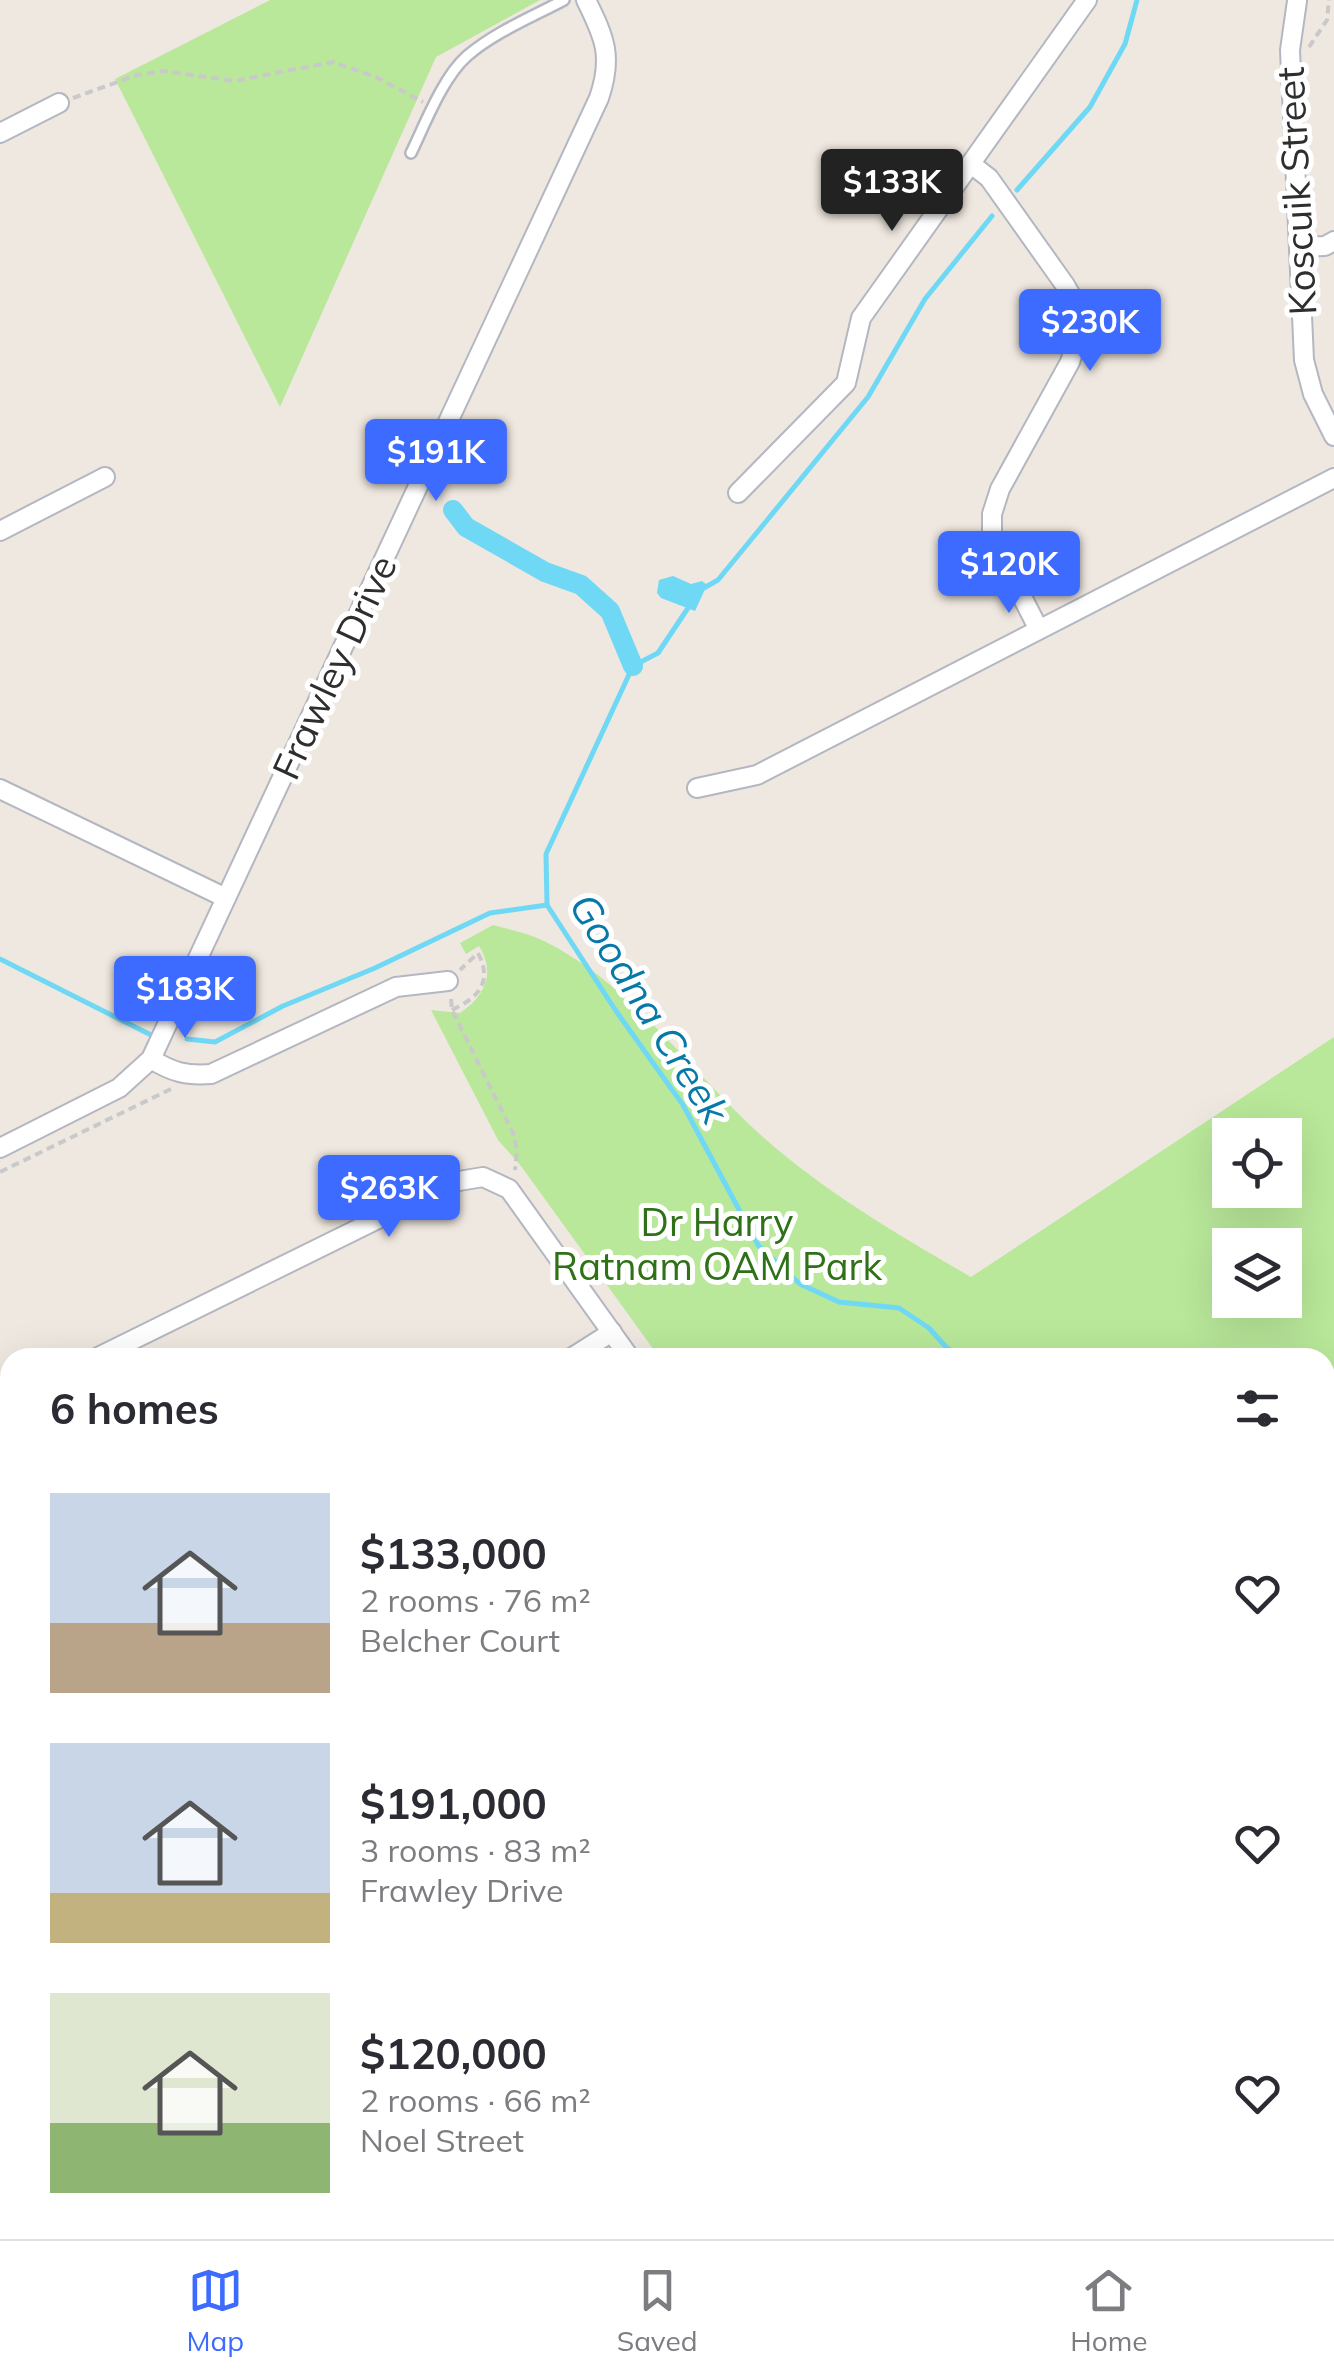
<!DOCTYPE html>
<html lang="en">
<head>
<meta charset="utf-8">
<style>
  :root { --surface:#fff; --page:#f2f2f3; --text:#2b2b33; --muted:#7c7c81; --line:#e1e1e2; --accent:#3d6bff }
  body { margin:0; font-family:Mulish,sans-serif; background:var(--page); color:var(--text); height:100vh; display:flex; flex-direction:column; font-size:38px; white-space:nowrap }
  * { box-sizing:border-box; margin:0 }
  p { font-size:32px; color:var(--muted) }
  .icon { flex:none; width:55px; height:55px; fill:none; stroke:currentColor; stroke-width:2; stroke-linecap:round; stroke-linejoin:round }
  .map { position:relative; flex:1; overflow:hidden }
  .details { position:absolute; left:0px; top:1348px; width:1335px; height:892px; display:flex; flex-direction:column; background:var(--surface); border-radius:30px 30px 0 0; box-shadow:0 10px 40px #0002 }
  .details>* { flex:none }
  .controls { position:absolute; left:1212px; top:1118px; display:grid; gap:20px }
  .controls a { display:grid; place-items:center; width:90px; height:90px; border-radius:0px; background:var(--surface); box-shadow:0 10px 40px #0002; font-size:50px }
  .price { position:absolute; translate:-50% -85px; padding:0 22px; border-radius:10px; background:var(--accent); color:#fff; font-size:32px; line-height:65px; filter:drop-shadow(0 2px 5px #0008) }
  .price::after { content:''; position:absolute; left:50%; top:60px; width:30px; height:22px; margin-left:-15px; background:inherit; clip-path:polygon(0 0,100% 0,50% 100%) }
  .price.selected { background:#222; color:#fff }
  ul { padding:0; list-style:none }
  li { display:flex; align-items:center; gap:30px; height:250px; padding:0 50px }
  li span { display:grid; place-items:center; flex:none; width:280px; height:200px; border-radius:0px; color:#555 }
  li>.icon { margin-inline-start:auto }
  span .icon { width:120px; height:120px; fill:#fffc; stroke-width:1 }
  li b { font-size:42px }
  h2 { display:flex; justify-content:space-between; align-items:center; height:120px; padding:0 50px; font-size:42px }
  .dock { display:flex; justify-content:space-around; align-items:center; height:140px; border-top:2px solid var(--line); background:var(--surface); font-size:28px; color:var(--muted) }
  .dock a { display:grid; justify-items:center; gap:5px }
  .dock .selected { color:var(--accent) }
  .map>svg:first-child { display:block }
  .green { fill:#b9e89a; fill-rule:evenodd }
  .water { fill:#6fd8f5 }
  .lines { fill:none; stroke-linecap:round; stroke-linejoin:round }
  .stream { stroke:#6fd8f5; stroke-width:5 }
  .canal { stroke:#6fd8f5; stroke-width:20 }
  .lane-casing { stroke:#b4b7c1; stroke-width:14 }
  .street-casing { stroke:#b4b7c1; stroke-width:22 }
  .secondary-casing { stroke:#b4b7c1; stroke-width:30 }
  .path { stroke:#c9c9c9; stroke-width:4; stroke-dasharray:8 5; stroke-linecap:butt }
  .lane { stroke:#fff; stroke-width:9 }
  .street { stroke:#fff; stroke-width:18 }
  .secondary { stroke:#fff; stroke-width:25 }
  .labels { text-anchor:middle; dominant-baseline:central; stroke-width:10; stroke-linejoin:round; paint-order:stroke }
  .street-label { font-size:38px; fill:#2e2e2e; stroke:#fff }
  .park-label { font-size:38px; fill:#2f7117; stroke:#fff }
  .water-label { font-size:40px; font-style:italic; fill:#0779a8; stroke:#fff }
</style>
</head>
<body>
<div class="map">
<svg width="1334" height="2239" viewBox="0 0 1334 2239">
  <rect width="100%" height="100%" fill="#efe8e0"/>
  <g class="green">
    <polygon points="270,0 540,0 436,57 280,407 115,79"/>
    <path d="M 493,925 C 510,930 528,933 544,941 C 633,985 690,1072 763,1137 C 826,1193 899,1235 971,1277 L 1334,1037 L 1334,2239 L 889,2239 L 881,2230 L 1325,2230 L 1325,1358 L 659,1357 L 521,1166 L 498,1140 L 431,1010 L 460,1013 C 485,996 496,974 479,946 L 466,954 L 460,943 ZM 1285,1135 L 1285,1190 L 1230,1190 L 1230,1135 ZM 1285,1245 L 1285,1300 L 1230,1300 L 1230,1245 Z"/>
  </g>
  <polygon class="water" points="673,576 691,584 702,581 707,585 695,611 661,598 657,593 659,580"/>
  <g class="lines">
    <g class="stream">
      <polyline points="1017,190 1090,107 1125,44 1137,0"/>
      <polyline points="702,589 718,580 868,397 925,299 992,216"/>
      <polyline points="690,605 658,653 633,666 546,854 547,905 616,1011 683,1105 758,1245 800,1284 839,1302 899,1308 929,1328 946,1347 963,1358"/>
      <polyline points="0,959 153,1036"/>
      <polyline points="187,1039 215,1042 283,1006 375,968 490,913 547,905"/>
      <polyline points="1325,1990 1334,1983"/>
      <polyline points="1152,2239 1156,2230"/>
    </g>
    <polyline class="canal" points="453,510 466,527 545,572 581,585 610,611 633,666"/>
    <defs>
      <path id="lane" d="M 411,153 C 425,124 443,77 467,56 C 495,32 532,17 564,0"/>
      <g id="street">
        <polyline points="1297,1 1290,50 1304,360 1313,394 1334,436"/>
        <polyline points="0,133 59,103"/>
        <polyline points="971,164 989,178 1065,285 1077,306 1082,325 1070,362 1000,489 992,514 992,538 1038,628"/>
        <polyline points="1299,247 1325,246 1334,241"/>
        <polyline points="738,493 846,383 861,318 1087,0"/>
        <polyline points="0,531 105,477"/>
        <polyline points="697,788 757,775 1334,478"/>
        <polyline points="0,789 226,898"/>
        <path d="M 151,1059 C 172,1072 186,1076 211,1074 L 396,987 L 448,981"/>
        <path d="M 0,1148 L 119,1088 L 151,1059 L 599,98 C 613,57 605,38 586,0"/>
        <polyline points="96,1358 453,1182 483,1177 509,1189 630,1358"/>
        <polyline points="571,1358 612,1332"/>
        <polyline points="0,1421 10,1418"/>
        <polyline points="0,1846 10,1850"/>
        <polyline points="814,2239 823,2230"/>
      </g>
      <g id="secondary">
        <polyline points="0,2066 10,2070"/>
        <polyline points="346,2230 362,2239"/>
      </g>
    </defs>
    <use href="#lane" class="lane-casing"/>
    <use href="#street" class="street-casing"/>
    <use href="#secondary" class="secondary-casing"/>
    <g class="path">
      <polyline points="1309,47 1327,20 1329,0"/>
      <polyline points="73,98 137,75 164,71 234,81 333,62 376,77 423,102"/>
      <polyline points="451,999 452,1010 513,1133 517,1149 515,1170"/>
      <path d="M 452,1010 C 479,997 493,982 478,953 L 460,970"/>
      <polyline points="0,1172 171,1089"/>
    </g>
    <use href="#lane" class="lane"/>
    <use href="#street" class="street"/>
    <use href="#secondary" class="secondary"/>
  </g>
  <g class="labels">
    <g class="street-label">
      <text transform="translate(1296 191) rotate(-93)">Koscuik Street</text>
      <text transform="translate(334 667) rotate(-65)">Frawley Drive</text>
    </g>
    <g class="park-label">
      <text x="717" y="1222">Dr Harry<tspan x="717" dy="44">Ratnam OAM Park</tspan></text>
    </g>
    <g class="water-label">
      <text transform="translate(650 1008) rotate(58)">Goodna Creek</text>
    </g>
  </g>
</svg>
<div class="controls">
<a><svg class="icon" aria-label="locate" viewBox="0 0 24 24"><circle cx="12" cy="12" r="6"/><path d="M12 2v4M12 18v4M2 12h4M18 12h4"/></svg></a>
<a><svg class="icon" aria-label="layers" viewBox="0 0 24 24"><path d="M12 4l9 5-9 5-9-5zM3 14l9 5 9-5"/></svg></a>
</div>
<b class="price selected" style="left:892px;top:234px">$133K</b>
<b class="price" style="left:1090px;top:374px">$230K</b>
<b class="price" style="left:436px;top:504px">$191K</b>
<b class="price" style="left:1009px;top:616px">$120K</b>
<b class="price" style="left:185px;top:1041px">$183K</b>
<b class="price" style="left:389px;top:1240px">$263K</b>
<section class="details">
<h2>6 homes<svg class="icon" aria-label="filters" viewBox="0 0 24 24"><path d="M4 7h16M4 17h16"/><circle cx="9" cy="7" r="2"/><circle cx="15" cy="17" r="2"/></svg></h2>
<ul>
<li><span style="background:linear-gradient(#c9d6e8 65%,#b9a48a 0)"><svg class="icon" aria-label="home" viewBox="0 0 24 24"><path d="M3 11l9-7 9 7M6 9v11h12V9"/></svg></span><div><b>$133,000</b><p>2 rooms · 76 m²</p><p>Belcher Court</p></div><svg class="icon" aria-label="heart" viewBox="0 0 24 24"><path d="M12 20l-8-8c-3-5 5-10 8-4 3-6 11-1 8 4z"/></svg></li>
<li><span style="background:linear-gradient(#c9d6e8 75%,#c2b280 0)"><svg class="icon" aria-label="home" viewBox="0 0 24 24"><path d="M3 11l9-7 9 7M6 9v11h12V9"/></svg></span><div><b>$191,000</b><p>3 rooms · 83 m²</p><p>Frawley Drive</p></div><svg class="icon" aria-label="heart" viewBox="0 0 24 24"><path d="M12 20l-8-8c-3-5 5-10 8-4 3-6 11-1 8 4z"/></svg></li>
<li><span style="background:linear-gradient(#dfe7d0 65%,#8fb573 0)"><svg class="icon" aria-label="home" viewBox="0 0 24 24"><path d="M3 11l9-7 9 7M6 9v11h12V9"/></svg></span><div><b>$120,000</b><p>2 rooms · 66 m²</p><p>Noel Street</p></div><svg class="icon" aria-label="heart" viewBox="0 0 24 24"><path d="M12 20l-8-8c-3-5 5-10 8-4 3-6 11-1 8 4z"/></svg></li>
</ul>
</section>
</div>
<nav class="dock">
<a class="selected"><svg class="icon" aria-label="map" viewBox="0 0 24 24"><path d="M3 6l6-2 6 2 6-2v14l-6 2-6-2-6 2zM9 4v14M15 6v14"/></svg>Map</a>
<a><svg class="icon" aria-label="saved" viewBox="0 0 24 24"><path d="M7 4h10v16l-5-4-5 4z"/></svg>Saved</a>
<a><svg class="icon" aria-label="home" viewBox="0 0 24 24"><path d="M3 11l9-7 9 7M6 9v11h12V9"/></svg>Home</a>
</nav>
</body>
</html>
